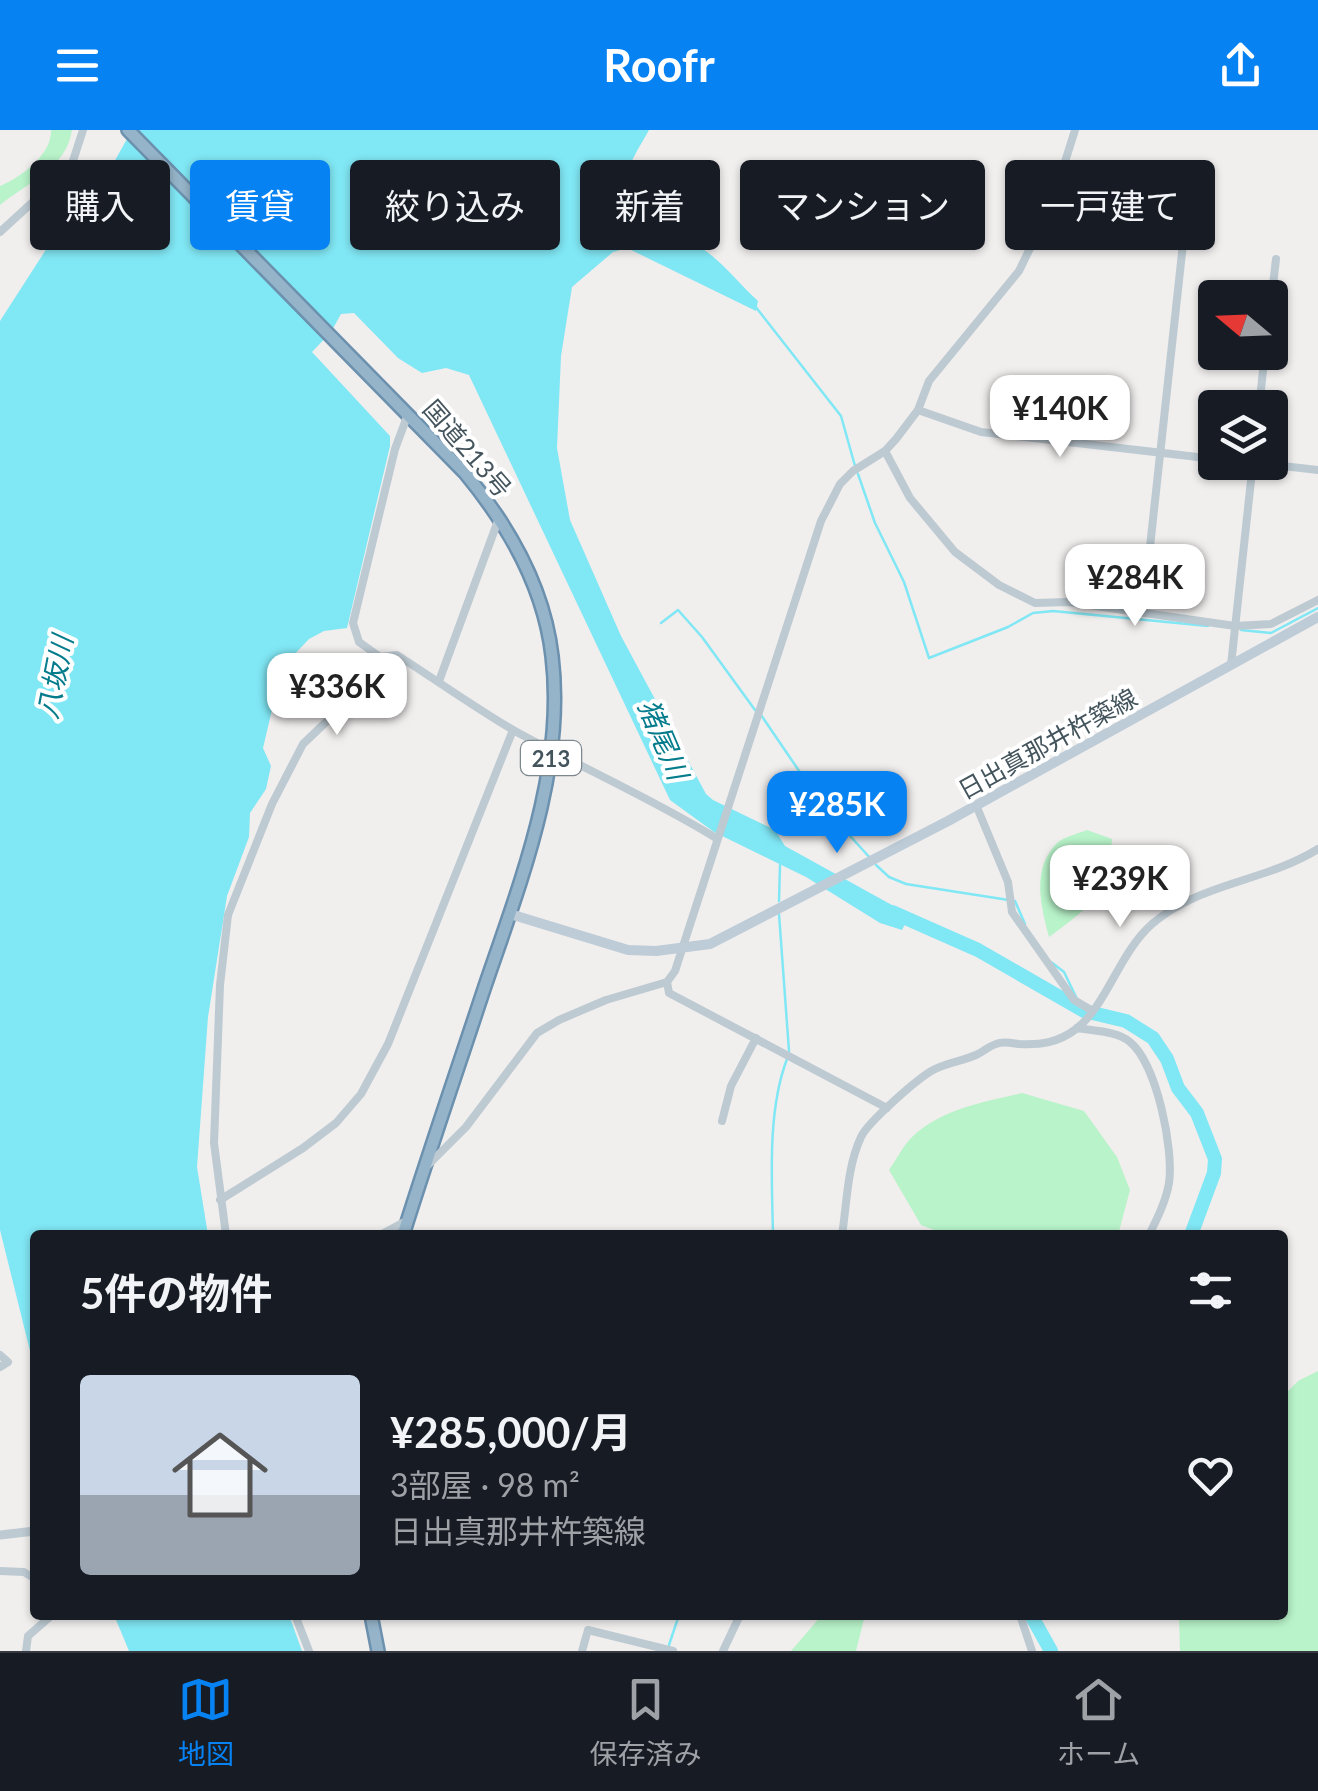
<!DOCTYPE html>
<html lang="ja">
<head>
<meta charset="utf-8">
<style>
  :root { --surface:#171b24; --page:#242831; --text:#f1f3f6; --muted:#9ea1a6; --line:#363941; --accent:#0782f2 }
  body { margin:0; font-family:Lato,"Noto Sans JP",sans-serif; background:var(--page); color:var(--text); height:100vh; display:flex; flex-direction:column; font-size:38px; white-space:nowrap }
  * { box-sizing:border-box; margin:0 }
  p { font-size:32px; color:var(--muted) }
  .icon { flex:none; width:55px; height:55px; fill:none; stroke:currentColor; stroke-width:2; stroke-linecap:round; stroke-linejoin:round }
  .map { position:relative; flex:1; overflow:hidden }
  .panel { position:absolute; left:30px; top:1100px; width:1258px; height:390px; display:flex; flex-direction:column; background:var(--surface); border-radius:10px; box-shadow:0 2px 8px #0004 }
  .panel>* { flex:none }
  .top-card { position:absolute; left:30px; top:30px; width:1260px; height:90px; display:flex; gap:20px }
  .needle { width:65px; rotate:289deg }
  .controls { position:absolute; left:1198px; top:150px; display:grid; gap:20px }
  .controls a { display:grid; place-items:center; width:90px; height:90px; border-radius:10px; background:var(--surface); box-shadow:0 2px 8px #0004; font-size:50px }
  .price { position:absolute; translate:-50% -85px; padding:0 22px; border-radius:20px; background:#fff; color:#222; font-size:32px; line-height:65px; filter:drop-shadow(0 2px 5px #0008) }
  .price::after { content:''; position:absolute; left:50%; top:60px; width:30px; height:22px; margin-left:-15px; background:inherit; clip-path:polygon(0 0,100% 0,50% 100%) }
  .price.selected { background:var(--accent); color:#fff }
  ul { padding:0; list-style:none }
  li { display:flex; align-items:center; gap:30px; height:250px; padding:0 50px }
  li span { display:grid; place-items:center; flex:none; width:280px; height:200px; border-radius:10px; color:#555 }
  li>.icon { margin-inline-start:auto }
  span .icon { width:120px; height:120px; fill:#fffc; stroke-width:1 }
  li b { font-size:42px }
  h2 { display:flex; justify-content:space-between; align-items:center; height:120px; padding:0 50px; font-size:42px }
  .chip { padding:0 35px; border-radius:10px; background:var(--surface); box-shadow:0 2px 8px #0004; font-size:35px; line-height:90px }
  .chip.selected { background:var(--accent); color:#fff }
  header { display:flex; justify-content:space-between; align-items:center; height:130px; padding:0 50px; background:var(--accent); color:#fff; font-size:45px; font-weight:700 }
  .tabs { display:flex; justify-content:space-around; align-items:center; height:140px; border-top:2px solid var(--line); background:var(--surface); font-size:28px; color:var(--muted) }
  .tabs a { display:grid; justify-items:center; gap:5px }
  .tabs .selected { color:var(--accent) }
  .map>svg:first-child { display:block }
  .green { fill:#b8f3c9 }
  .water { fill:#80e7f4 }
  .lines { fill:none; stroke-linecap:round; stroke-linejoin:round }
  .stream { stroke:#80e7f4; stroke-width:2.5 }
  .river { stroke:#80e7f4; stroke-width:14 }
  .trunk-casing { stroke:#6c91ae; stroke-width:16 }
  .minor { stroke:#bdcad2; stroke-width:8 }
  .tertiary { stroke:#bdcad2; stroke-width:9 }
  .secondary { stroke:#bdccd7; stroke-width:10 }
  .trunk { stroke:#96b4c9; stroke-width:11 }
  .labels { text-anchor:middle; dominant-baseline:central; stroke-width:8; stroke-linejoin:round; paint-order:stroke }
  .shield { fill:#fff; stroke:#7c878e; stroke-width:2.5 }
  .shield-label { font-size:22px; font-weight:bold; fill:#44545d }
  .street-label { font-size:25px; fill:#44545d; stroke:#fff }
  .water-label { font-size:28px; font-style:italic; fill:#047c8c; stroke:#fff }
</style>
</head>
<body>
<header><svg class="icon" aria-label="menu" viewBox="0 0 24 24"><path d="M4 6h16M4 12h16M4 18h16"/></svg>Roofr<svg class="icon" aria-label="share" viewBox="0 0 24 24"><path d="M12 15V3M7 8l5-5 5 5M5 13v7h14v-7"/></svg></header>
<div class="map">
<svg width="1318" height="1521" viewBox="0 0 1318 1521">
  <rect width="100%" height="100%" fill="#f1eeee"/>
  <g class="green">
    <path d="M 51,0 L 72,0 C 66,39 28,52 0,75 L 0,56 C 21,47 52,25 51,0 Z"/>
    <path d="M 1087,700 L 1112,709 C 1108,762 1091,777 1049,807 C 1041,776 1031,739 1057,713 C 1064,707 1079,703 1087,700 Z"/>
    <path d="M 1022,963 L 1084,981 L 1117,1027 L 1130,1060 L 1118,1105 L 947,1105 L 921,1095 L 889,1040 C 896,1030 903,1016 912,1007 C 941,979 984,972 1022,963 Z"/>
    <polygon points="1318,1241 1318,1521 1180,1521 1179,1485 1282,1485 1283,1266 1298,1251"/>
    <polygon points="822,1485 865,1485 856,1521 791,1521"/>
  </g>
  <g class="water">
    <path d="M 132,0 L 649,0 C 631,32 595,85 649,103 C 665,108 687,110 701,118 C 719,128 742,157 758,171 L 756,181 L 627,118 L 613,122 L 572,157 L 561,226 L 557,318 L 570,390 L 621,506 L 706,664 L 713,670 L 775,700 L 785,716 L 910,785 L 902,800 L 880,793 L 806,747 L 714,702 L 670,670 L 469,245 L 446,238 L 422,243 L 398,228 L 354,183 L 341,184 L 331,202 L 312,222 L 390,306 L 390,316 L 347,498 L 324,501 L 309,509 L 288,531 L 279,550 L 263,618 L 271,636 L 266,659 L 250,683 L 249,707 L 227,766 L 208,887 L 197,1037 L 208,1105 L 35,1105 L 35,1241 L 0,1100 L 0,191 L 56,104 L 113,34 Z"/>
    <polygon points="114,1485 289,1485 302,1521 129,1521"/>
  </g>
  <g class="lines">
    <g class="stream">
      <polyline points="755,176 841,286 855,336"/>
      <polyline points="858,344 875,393 904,452 929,528 1008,497 1033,483 1053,481 1208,496"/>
      <polyline points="661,493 678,480 702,507 755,580"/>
      <polyline points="1241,500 1271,503 1318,478"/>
      <polyline points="761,585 823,676 871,729"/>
      <polyline points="876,735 889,747 906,754 1015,771 1025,794"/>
      <polyline points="779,771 780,735"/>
      <polyline points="779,784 789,921"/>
      <polyline points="1051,832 1064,842 1077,869"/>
      <path d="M 773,1105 C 772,1049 767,982 787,929"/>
      <polyline points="669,1515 679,1485"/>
    </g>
    <g class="river">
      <polyline points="892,782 978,820 1084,881 1126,891 1153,908 1167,929 1178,958 1197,983 1215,1029 1214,1043 1191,1105"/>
      <polyline points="1031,1485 1051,1521"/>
    </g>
    <defs>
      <g id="trunk">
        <path d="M 128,0 L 465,343 C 509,396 544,456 552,526 C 566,639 520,753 484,859 C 457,941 429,1022 403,1105"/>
        <polyline points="371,1485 378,1521"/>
      </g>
    </defs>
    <use href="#trunk" class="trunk-casing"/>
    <g class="minor">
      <polyline points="0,102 71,37 83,0"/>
      <polyline points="1270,181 1276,129"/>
      <polyline points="1259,278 1265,222"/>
      <polyline points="918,280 981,302 1215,329"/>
      <path d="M 408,284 L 395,319 L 353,493 L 359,512 L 380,527 L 397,525 C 436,550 474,577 513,600 C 580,637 651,668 716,708"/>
      <polyline points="885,321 910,368 955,422 999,455 1035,473 1068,472 1235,496 1271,494 1318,470"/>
      <polyline points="1249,332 1318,340"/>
      <polyline points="1143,481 1187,77"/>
      <polyline points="1231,535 1253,332"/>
      <polyline points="439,551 499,388"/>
      <polyline points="976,675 1008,752 1012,782 1074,870 1091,880"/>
      <polyline points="667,852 669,863 887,978"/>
      <path d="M 1077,898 C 1094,901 1117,901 1130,912 C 1157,934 1174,1020 1169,1053 C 1166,1071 1157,1089 1149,1105"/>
      <polyline points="722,991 731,956 756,908"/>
      <polyline points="427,1036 466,997 537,903 559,890 606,870 667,852 675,841 821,391 840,354 853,341 885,321 896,309 918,280 929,251 1019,141 1052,73 1075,0"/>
      <polyline points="220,1070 303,1018 336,993 361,964 388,914 513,600"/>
      <polyline points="226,1105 214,1013 220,855 228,785 272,674 303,614 346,573 380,527"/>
      <polyline points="380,1105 408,1090"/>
      <path d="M 842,1105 C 847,1073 847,1037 861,1007 C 868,992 917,949 933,940 C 946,933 962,931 976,925 C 983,922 989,916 996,914 C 1003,911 1011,913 1019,914 C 1040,915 1058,913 1076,899 C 1107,875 1119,823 1152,794 C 1201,752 1265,752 1318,719"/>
      <polyline points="0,1225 8,1232 0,1237"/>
      <polyline points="0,1441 24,1442 35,1449"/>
      <polyline points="295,1485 309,1521"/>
      <polyline points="1020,1485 1032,1521"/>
      <polyline points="26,1521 28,1506 52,1485"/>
      <polyline points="582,1521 588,1500 673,1521"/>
      <polyline points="723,1521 740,1485"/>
    </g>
    <polyline class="tertiary" points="0,1405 35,1401"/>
    <polyline class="secondary" points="510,784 628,820 656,821 710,814 948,691 1318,487"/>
    <use href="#trunk" class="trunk"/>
  </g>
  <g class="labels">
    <rect class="shield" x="521" y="611" width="60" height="34" rx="8"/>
    <g class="shield-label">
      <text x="551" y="628">213</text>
    </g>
    <g class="street-label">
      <text transform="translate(468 318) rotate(49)">国道213号</text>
      <text transform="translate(1047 613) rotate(-29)">日出真那井杵築線</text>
    </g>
    <g class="water-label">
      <text transform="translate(54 547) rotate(-79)">八坂川</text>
      <text transform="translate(664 609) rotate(67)">猪尾川</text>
    </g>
  </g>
</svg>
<div class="controls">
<a><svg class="needle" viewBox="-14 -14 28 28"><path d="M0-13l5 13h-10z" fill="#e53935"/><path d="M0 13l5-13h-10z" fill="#9ea1a6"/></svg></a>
<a><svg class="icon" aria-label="layers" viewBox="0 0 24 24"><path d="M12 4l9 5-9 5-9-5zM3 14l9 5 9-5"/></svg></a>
</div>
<b class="price" style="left:1060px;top:330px">¥140K</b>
<b class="price" style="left:1135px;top:499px">¥284K</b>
<b class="price" style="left:337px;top:608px">¥336K</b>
<b class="price selected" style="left:837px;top:726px">¥285K</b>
<b class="price" style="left:1120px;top:800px">¥239K</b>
<div class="top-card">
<a class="chip">購入</a>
<a class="chip selected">賃貸</a>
<a class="chip">絞り込み</a>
<a class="chip">新着</a>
<a class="chip">マンション</a>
<a class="chip">一戸建て</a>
</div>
<section class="panel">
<h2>5件の物件<svg class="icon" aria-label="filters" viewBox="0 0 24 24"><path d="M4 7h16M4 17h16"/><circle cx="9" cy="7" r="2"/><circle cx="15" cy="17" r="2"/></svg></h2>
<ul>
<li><span style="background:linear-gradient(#c9d6e8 60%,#9aa5b1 0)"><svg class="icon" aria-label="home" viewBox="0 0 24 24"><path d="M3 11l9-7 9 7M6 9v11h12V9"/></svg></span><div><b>¥285,000/月</b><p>3部屋 · 98 m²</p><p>日出真那井杵築線</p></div><svg class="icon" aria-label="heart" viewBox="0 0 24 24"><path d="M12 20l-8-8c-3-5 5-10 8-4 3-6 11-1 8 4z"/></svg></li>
</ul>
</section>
</div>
<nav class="tabs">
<a class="selected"><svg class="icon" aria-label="map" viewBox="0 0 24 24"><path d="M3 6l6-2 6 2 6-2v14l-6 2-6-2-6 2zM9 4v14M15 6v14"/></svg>地図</a>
<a><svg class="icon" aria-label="saved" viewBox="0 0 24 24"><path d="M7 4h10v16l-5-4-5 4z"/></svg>保存済み</a>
<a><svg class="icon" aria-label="home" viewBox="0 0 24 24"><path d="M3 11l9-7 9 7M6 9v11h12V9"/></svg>ホーム</a>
</nav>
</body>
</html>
